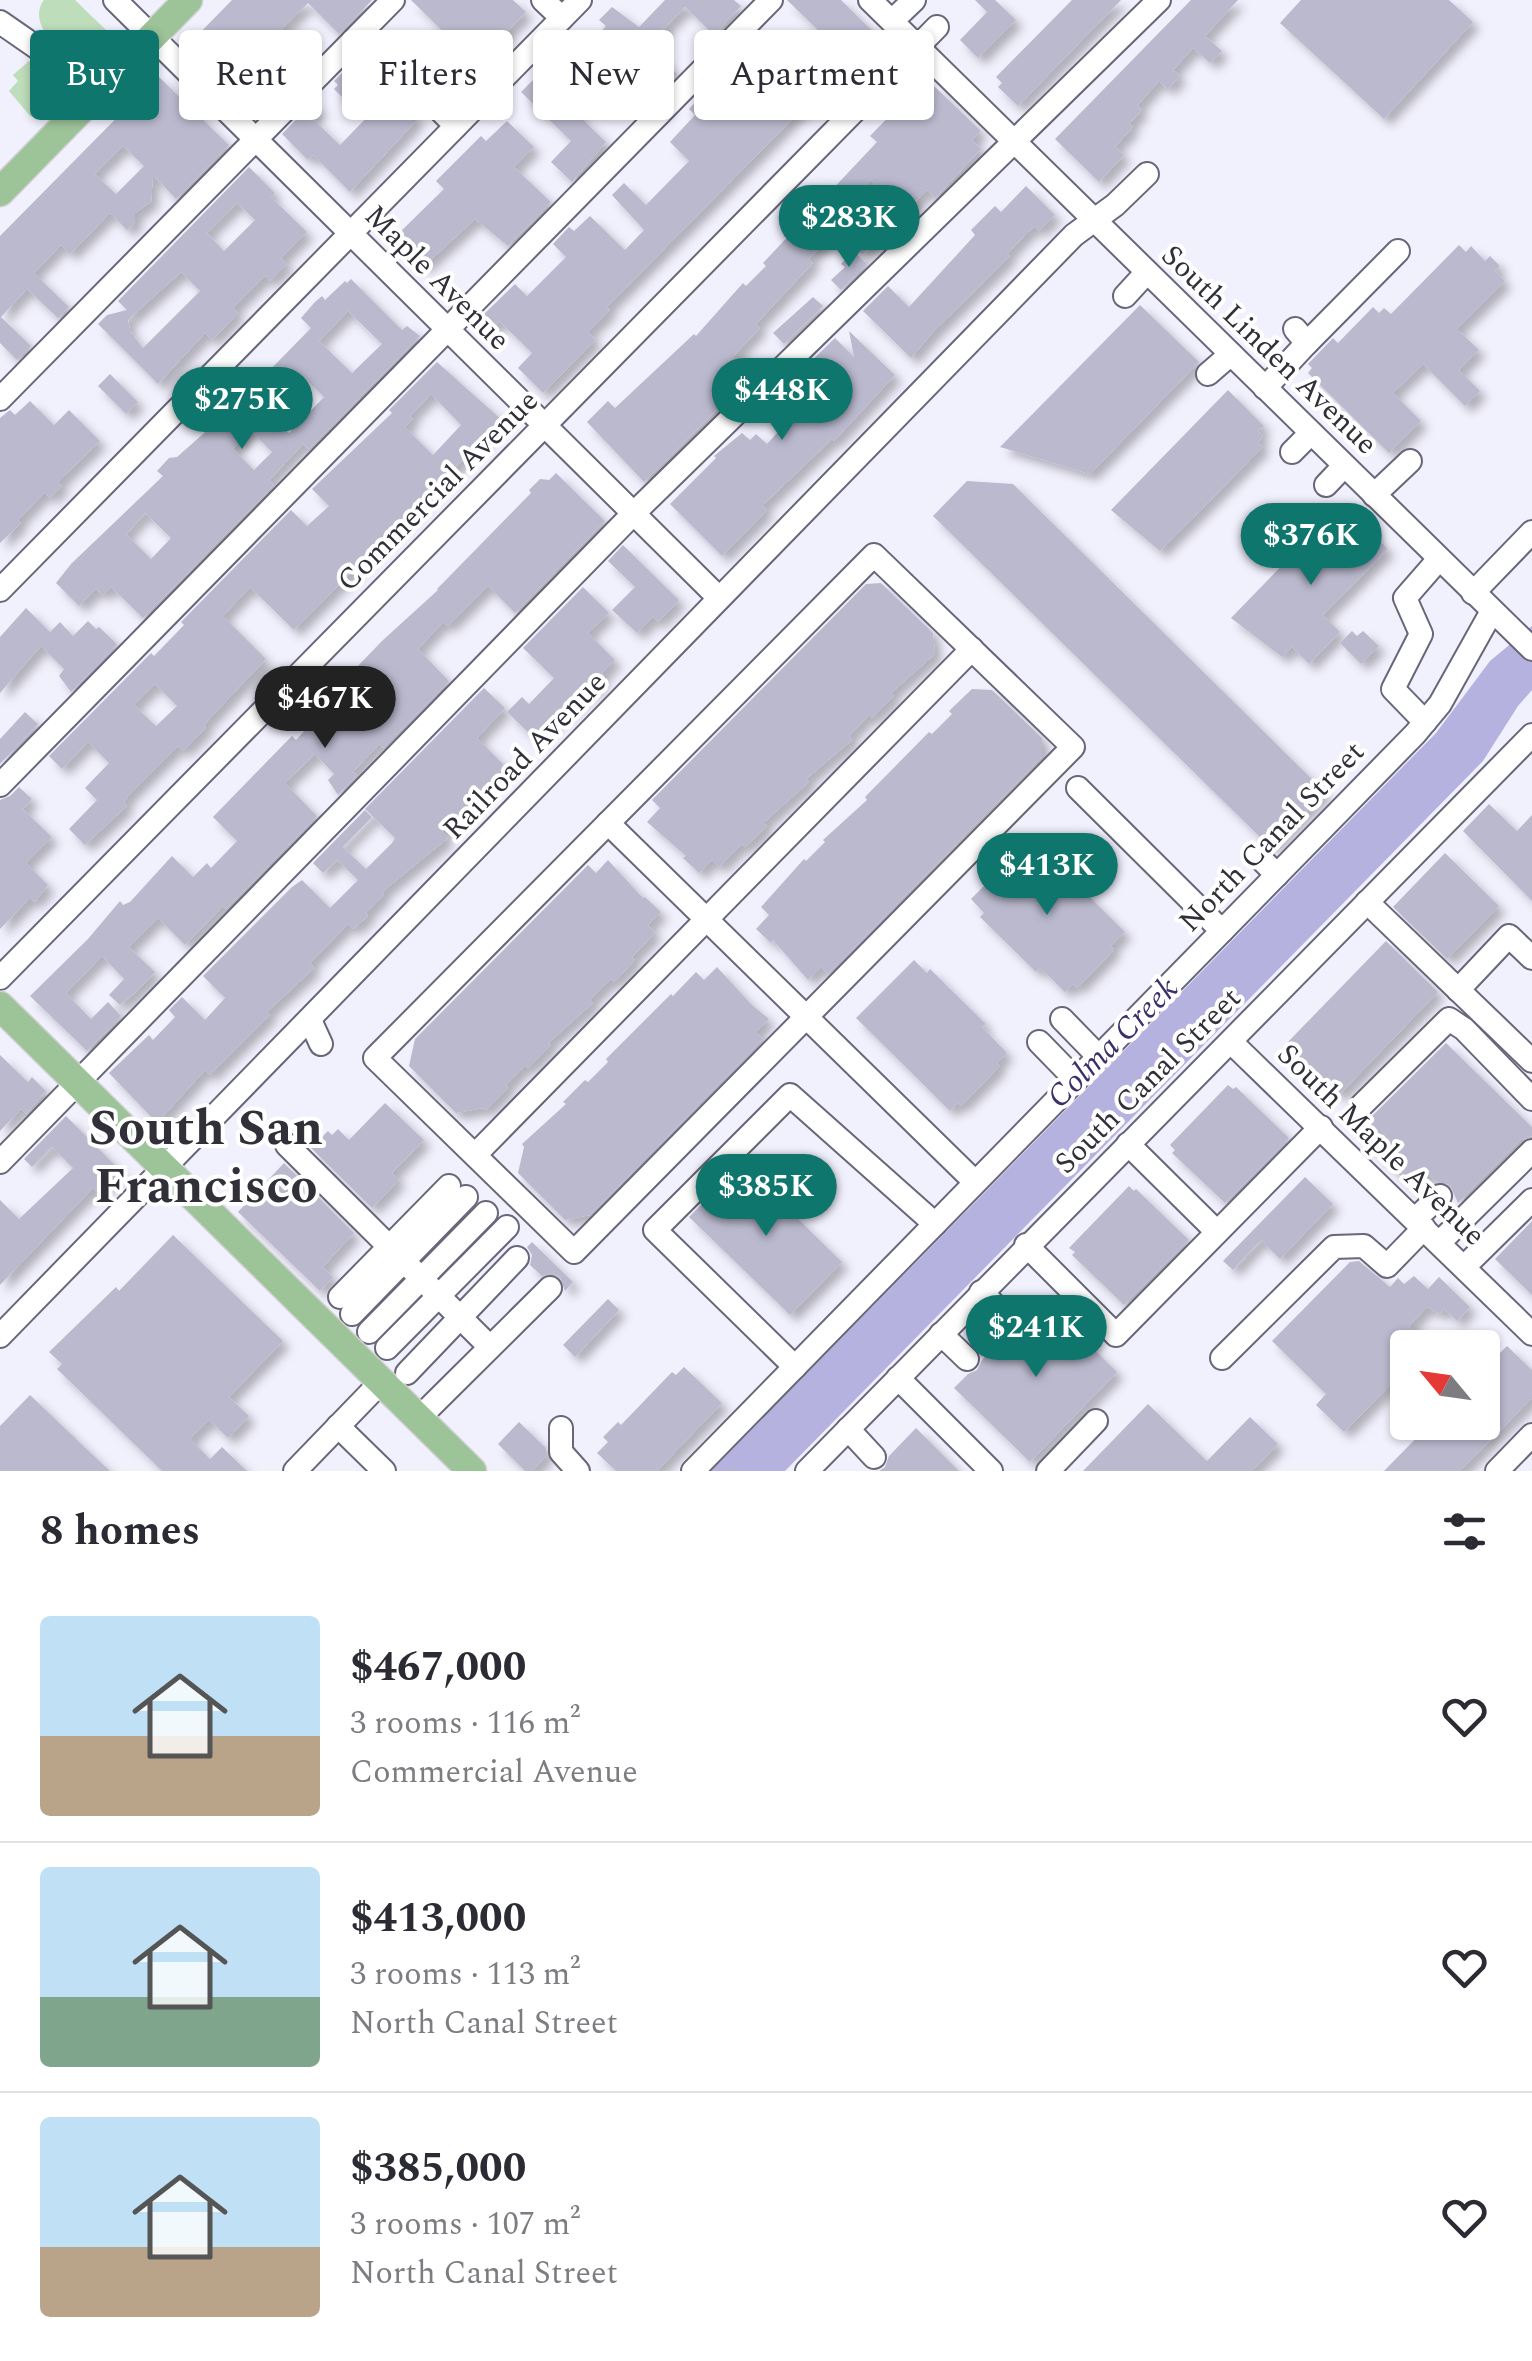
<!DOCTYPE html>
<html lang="en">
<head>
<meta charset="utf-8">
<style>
  :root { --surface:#fff; --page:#f7f7f7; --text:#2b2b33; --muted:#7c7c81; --line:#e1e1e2; --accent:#0f766e }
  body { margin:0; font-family:Spectral,serif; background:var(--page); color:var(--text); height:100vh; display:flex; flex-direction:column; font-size:38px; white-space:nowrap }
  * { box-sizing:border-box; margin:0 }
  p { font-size:32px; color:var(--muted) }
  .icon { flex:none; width:55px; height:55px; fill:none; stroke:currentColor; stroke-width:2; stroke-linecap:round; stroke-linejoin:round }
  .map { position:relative; height:1471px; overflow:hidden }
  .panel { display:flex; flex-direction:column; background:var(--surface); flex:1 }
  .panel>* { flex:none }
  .banner { position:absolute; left:30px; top:30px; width:1000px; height:90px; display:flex; gap:20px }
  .needle { width:65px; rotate:299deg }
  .tools { position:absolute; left:1390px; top:1330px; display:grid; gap:20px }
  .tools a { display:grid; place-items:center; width:110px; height:110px; border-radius:10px; background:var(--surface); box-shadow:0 2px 8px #0004; font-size:50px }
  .price { position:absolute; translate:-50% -85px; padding:0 22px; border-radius:35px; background:var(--accent); color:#fff; font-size:32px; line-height:65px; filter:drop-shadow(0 2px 5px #0008) }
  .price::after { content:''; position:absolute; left:50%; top:60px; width:30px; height:22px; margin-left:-15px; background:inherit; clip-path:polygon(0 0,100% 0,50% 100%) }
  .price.current { background:#222; color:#fff }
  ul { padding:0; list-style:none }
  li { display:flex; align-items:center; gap:30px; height:250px; padding:0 40px }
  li+li { border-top:2px solid var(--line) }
  li span { display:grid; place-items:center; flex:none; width:280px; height:200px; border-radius:10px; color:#555 }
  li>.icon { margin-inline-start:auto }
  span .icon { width:120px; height:120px; fill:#fffc; stroke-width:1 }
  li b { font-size:42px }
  h2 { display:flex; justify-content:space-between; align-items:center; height:120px; padding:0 40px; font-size:42px }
  .tag { padding:0 35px; border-radius:10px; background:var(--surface); box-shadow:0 2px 8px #0004; font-size:35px; line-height:90px }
  .tag.current { background:var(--accent); color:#fff }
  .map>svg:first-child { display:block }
  .green { fill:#beddba }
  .water { fill:#b6b2e0 }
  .building { fill:#bab9ce; fill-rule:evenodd; filter:url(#shadow) }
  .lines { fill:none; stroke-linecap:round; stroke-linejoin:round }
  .minor-casing { stroke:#68677a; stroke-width:26 }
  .major-casing { stroke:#d2d1d3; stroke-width:31 }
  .minor { stroke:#fff; stroke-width:22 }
  .major { stroke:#9dc399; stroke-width:28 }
  .labels { text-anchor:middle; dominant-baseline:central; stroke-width:8; stroke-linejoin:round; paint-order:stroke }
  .street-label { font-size:30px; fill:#313039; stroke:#fff }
  .water-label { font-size:32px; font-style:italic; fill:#3b316a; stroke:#fff }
  .town-label { font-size:50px; font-weight:bold; fill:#313039; stroke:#fff }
</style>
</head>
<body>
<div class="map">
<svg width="1532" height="1471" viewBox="0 0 1532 1471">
  <defs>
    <filter id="shadow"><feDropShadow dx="7" dy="7" stdDeviation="5" flood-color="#0004"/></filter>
  </defs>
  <rect width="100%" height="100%" fill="#f1f0fd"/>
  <g class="green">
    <path d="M 44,0 L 75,0 L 109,33 L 78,69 C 62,53 26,24 44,0 Z"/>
    <polygon points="29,61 40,61 68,79 31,117 9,91 18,81 13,75"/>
  </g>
  <polygon class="water" points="1532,626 1532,690 1518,706 1483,761 785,1471 711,1471 1436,733 1490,661"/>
  <g class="building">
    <polygon points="232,0 372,0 339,34 308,3 270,41 299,74 260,114 189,44"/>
    <polygon points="411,0 513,0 526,12 476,64"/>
    <polygon points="665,0 734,0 741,6 714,35 685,7 653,40 650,43 658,51 656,54 677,74 664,87 621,41 578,85 590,97 575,112 606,142 572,182 551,162 571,141 521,92 539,74 550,85 558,80 606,26 599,20 612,7 639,27"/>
    <polygon points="787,0 841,0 887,45 861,72"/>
    <polygon points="975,0 995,0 1016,20 978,58 960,40 987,12"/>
    <polygon points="1072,0 1121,0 1018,106 998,87 1002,83 996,77"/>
    <polygon points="1191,0 1238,0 1205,36 1222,51 1210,63 1193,48 1173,70 1180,76 1168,89 1159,81 1137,106 1142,110 1129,124 1133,127 1115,147 1124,155 1099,182 1055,139"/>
    <polygon points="1301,0 1449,0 1473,22 1384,119 1280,23"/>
    <polygon points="752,43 768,58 777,48 809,80 807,82 819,98 808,108 806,105 801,110 607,307 610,310 588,332 595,340 543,393 518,368 532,353 499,321 491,329 480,318 515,284 527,296 566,257 553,244 569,227 574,231 590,216 625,250 644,230 612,195 624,183 646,205 689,161 670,142 695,115 689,109 709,87 738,119 759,98 761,95 751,85 761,75 741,55"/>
    <polygon points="355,60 418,119 350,192 313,155 308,160 282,134 313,102 321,110 312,118 340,145 376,108 358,90 347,102 334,89 338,85 334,81"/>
    <path d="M 158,76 L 229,145 L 176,199 L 153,175 L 151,202 L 135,213 L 135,223 L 127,230 L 110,213 L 70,254 L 61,245 L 34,273 L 69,307 L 58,318 L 27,289 L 1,317 L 31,346 L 17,360 L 0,343 L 0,236 ZM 123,146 L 144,166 L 116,194 L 95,174 Z"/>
    <path d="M 934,86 L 981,131 L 972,140 L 981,149 L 935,198 L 927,190 L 863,255 L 837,230 L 809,259 L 813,263 L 756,324 L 760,328 L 725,365 L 744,383 L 644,482 L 587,422 L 608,401 L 615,408 L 694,334 L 696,336 L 743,283 L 746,286 L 766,266 L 763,263 L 877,142 L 870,136 L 904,101 L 912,108 ZM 871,180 L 889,198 L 868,220 L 849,202 Z"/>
    <polygon points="507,121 534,147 514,167 551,202 508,246 475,219 423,267 394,238 444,189 436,181 481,136 486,141"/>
    <path d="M 249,167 L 275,193 L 271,197 L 307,232 L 281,258 L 287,264 L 270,281 L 265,276 L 233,308 L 238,313 L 212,340 L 205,333 L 158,384 L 98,324 L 107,315 L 127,310 L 118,301 ZM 237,203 L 255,220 L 224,251 L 207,233 ZM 181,272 L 200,291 L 143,348 L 130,331 L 128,320 Z"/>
    <polygon points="1026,186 1055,215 1039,231 1035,226 1028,232 1007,254 1010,256 933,332 911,358 863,311 888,286 909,307 975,235 971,230 995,206 1001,212"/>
    <polygon points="1459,245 1466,252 1471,246 1485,261 1490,256 1500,266 1495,271 1505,281 1457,329 1479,350 1459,370 1480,391 1465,406 1423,364 1393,393 1421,421 1389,453 1308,373 1312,368 1308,364 1333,338 1338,343 1373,307 1379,313 1384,308 1391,314"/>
    <polygon points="854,251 867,264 841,290 831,280 845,267 841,264"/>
    <path d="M 351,279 L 402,330 L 407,326 L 420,336 L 309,449 L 303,444 L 269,480 L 274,485 L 143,618 L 111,587 L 103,595 L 96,589 L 79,606 L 56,583 L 71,564 L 163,476 L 157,471 L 169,458 L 177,457 L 229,411 L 219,401 L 237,383 L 243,388 L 257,373 L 264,370 L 267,373 L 311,328 L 301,318 L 315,302 L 322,296 L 325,300 L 345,281 L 347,283 ZM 348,311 L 382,344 L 352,373 L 319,341 ZM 302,375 L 324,397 L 289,433 L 286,430 L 283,432 L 263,413 ZM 251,431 L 272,452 L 254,470 L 233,449 ZM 145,513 L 171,538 L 151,559 L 126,534 Z"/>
    <polygon points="813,297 823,306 784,344 773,333"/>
    <polygon points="1140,305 1199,362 1090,474 1000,447"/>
    <polygon points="849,331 895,375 834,441 832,439 762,506 767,510 722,556 670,504 716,458 714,456 742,433 750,440 756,434 767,444 787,422 768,403 835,338 854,357"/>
    <path d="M 437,362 L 502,420 L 294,630 L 250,587 L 223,616 L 266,659 L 210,718 L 204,725 L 206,728 L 183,751 L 178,746 L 128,796 L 124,803 L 127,806 L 85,845 L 69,829 L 97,800 L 85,788 L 109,763 L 88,742 L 62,769 L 49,756 L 151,653 L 154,656 L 184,625 L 181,622 L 291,510 L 307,526 L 329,506 L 312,489 L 392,413 L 389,410 ZM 431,394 L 461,425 L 433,455 L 405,427 L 413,419 L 410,416 ZM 155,684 L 177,706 L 156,726 L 134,705 Z"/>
    <polygon points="110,374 138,402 126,414 98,386"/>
    <polygon points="1228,390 1264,426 1258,431 1263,436 1258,442 1263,447 1160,551 1111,510"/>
    <polygon points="30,401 54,425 69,410 100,441 58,482 62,486 50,498 45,492 18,520 21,523 0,543 0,418 10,410 15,415"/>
    <polygon points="556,473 605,521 515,613 488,586 448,626 443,622 418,649 449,681 383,748 379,744 353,772 357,775 338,795 328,780 334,774 315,754 285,783 317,816 226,909 223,906 185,945 158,918 129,947 155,972 137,991 120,1005 109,995 124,979 102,956 66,993 91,1019 108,1002 121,1016 87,1051 30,996 88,939 120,901 123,905 130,902 172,856 193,877 207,863 211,868 237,841 213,817 287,741 292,736 296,740 321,713 314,706 326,693 329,696 382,641 438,590 437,589 531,493 529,490 540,479 549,480"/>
    <polygon points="967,481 1013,484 1325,792 1271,848 933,516"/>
    <polygon points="1342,513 1348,518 1352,514 1388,549 1323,615 1340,632 1309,664 1292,647 1282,657 1231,618 1332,514 1337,519"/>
    <polygon points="623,545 679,600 658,622 653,617 637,633 612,610 635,587 608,561"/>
    <polygon points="881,583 933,633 935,654 891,693 894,696 872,718 869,715 849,736 852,740 806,779 809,782 763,823 767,826 745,847 742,844 719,867 712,860 699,873 683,858 686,856 647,822 660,808 652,800 866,584"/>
    <polygon points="583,587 609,613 588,633 615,660 602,673 604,675 599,680 601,682 592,692 590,690 564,716 561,713 537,738 533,737 507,712 522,697 529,704 554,678 523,648"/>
    <polygon points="26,608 50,632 60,622 73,636 88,621 96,629 99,627 117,644 71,692 59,676 64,669 41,646 0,693 0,637"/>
    <polygon points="1352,631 1357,636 1363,631 1379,646 1361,664 1340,643"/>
    <polygon points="484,688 505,708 477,738 504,765 442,832 448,838 382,892 384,895 366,913 368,916 353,929 348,924 310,963 314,968 267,1012 270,1015 210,1075 205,1070 157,1123 109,1073 149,1035 153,1040 175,1017 169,1010 182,997 205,1020 225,998 203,976 292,887 302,880 330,908 358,880 337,860 323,873 313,863 365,810 372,817 343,847 366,869 392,843 395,838 365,809"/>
    <polygon points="972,689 992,690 1042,738 1042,757 828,974 821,967 808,980 773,940 771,943 756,929 769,915 761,907 804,859 806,861 825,842 823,840 867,800 865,797 929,732 932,734 952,714 949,711"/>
    <polygon points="25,712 38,724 0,764 0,739"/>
    <polygon points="19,787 32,799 23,809 52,837 26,863 48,885 35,902 30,898 0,929 0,800 10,796"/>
    <polygon points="1489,804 1517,831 1532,815 1532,901 1463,831"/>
    <polygon points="1031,839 1125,932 1111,946 1114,950 1077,988 1073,984 1065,992 1040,968 1036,972 980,917 984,913 971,899"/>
    <polygon points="1445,853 1499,906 1447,959 1393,907"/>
    <polygon points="608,860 643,898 645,897 661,912 648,925 655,933 632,957 635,960 614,982 611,979 590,1000 593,1003 548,1043 551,1045 528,1068 526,1065 506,1085 508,1088 486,1110 483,1108 456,1113 409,1066 415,1039 588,865 596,873"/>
    <polygon points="1386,941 1438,992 1339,1095 1286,1044"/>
    <polygon points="914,960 927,973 930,969 986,1024 982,1027 1007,1053 997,1063 1000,1066 961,1106 958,1103 950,1111 856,1018"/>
    <polygon points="717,967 752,1005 769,1019 756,1032 763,1039 590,1215 565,1220 518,1173 524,1147 522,1144 566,1104 563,1102 585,1080 588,1082 608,1062 606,1059 671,994 673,996 696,972 704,980"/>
    <polygon points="1446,1043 1532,1127 1532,1136 1521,1140 1458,1203 1450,1185 1436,1182 1428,1174 1414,1189 1360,1137 1374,1121 1370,1118"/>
    <polygon points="0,1055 28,1082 32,1077 46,1091 26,1114 21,1109 0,1131"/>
    <polygon points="1228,1085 1233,1089 1236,1087 1289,1138 1225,1203 1172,1153 1175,1150 1170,1145"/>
    <polygon points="385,1103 424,1140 392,1173 399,1180 372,1208 311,1148 328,1131 332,1135 338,1129 349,1140"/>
    <polygon points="66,1116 121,1171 106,1187 104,1185 97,1192 93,1188 0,1285 0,1200 19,1219 73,1168 52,1147 32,1167 24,1159"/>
    <polygon points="284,1163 354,1233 323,1267 333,1277 320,1291 238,1212"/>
    <polygon points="742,1164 842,1262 790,1315 689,1217"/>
    <polygon points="1305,1177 1333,1204 1280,1259 1261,1240 1233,1270 1223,1261"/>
    <polygon points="1129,1186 1134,1191 1136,1189 1189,1240 1124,1305 1072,1255 1075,1252 1069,1248"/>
    <polygon points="1532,1221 1532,1295 1495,1259"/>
    <polygon points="173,1235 283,1341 229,1397 249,1416 228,1438 209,1420 190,1439 210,1459 222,1447 247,1471 162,1471 57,1369 62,1364 49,1352 116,1287 119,1291"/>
    <polygon points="532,1242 573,1282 565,1291 560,1277 553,1273 542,1276 530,1265 532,1255 527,1247"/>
    <polygon points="1359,1261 1390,1287 1398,1278 1404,1284 1414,1276 1428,1289 1439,1277 1470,1307 1457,1321 1444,1309 1440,1314 1427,1307 1409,1326 1431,1348 1408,1348 1408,1398 1392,1383 1344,1432 1316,1405 1326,1394 1272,1341 1350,1262"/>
    <polygon points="1042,1298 1117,1372 1030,1462 954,1388 968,1374 977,1370 982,1360 1007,1334 1019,1330 1024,1317"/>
    <polygon points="608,1299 619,1310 575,1357 563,1345"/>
    <polygon points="1507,1346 1532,1370 1532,1398 1460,1471 1384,1471 1432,1422 1482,1422 1482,1371"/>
    <polygon points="684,1367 722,1403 657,1471 616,1471 597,1453 608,1442 603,1437 618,1422 621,1425 672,1372 676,1375"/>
    <polygon points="30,1395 93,1455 110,1471 0,1471 0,1426"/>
    <polygon points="1148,1404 1207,1461 1250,1417 1278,1444 1252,1471 1083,1471"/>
    <polygon points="519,1422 546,1448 547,1455 532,1471 525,1471 498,1444"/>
    <polygon points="916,1428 959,1471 879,1471 885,1467 889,1456"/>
  </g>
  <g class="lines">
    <defs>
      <g id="minor">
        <polyline points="115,0 719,598"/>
        <polyline points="543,0 562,18"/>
        <polyline points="870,0 1532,649"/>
        <polyline points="892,21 914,0"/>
        <polyline points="0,22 52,58 92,98"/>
        <polyline points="842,76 866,100"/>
        <polyline points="459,77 483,99"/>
        <polyline points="432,102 456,126"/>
        <polyline points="1125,296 1147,272"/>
        <polyline points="1307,343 1398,251"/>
        <polyline points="1208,374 1231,354"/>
        <polyline points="1265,388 1307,343 1295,329"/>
        <polyline points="0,399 393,0"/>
        <polyline points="1292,452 1311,433"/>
        <polyline points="1326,485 1344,466"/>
        <polyline points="1374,495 1410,461"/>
        <polygon points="874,555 1073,747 574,1252 375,1058"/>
        <polyline points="0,590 580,0"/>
        <polyline points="1473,593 1532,532"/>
        <polyline points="1425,722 1393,689 1421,634 1405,598 1439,559"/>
        <polyline points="0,785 771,0"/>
        <polyline points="1078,788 1222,931"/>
        <polyline points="608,823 975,1182"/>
        <polyline points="1259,857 1277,875"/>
        <polyline points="1367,902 1532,1061"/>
        <polyline points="0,978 937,27"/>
        <polyline points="1458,990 1509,936 1532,958"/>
        <polyline points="1062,1019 1099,1057"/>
        <polyline points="310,1020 321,1044"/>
        <polyline points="1039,1042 1076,1080"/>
        <polyline points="1231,1042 1532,1334"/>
        <polyline points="1361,1106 1449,1019 1464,1029 1532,1099"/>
        <polyline points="1128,1144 1217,1232"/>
        <polyline points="287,1145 490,1347"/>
        <polyline points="475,1155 972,649"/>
        <polyline points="0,1162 632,515 1159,0"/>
        <polyline points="1415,1219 1440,1196"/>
        <polyline points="1439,1243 1532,1151"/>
        <polyline points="1026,1245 1116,1335 1321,1127"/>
        <polyline points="1464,1267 1532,1200"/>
        <polyline points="981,1292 1009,1319"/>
        <polyline points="340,1297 449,1186"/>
        <polyline points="352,1314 466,1197"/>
        <polyline points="369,1332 486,1213"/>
        <polyline points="941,1334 967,1359"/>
        <polyline points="0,1336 1074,235 1115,205 1147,174"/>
        <polyline points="387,1348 507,1227"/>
        <polyline points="1222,1358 1334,1247 1364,1246 1387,1266 1424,1228"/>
        <polyline points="795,1367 655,1230 790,1095 935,1224"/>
        <polyline points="407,1373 517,1258"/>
        <polyline points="898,1378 991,1471"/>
        <polyline points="418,1419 550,1288"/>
        <polyline points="338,1426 384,1471"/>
        <polyline points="561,1428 561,1452 578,1471"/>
        <polyline points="848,1429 874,1457"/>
        <polyline points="295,1471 381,1382"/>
        <polyline points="693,1471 1415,734 1440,704 1492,611"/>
        <polyline points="807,1471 1532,735"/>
        <polyline points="1048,1471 1096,1421"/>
        <polyline points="1497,1471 1532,1435"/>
      </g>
      <g id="major">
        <polyline points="0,192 188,0"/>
        <polyline points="0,1006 472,1471"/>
      </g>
    </defs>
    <use href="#minor" class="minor-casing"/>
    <use href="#major" class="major-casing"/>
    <use href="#minor" class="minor"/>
    <use href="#major" class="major"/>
  </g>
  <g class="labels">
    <g class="street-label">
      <text transform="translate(437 278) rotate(45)">Maple Avenue</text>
      <text transform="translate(1269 350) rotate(44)">South Linden Avenue</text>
      <text transform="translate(438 491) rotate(-45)">Commercial Avenue</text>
      <text transform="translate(525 756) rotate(-46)">Railroad Avenue</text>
      <text transform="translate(1272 837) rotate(-46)">North Canal Street</text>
      <text transform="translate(1148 1081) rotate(-45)">South Canal Street</text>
      <text transform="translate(1381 1145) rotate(44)">South Maple Avenue</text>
    </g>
    <g class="water-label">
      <text transform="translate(1113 1043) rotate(-45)">Colma Creek</text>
    </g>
    <g class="town-label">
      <text x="206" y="1129">South San<tspan x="206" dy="58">Francisco</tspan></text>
    </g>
  </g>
</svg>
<div class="tools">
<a><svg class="needle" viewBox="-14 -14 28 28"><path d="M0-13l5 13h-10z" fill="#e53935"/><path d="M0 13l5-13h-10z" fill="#7c7c81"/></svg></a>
</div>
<b class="price" style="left:849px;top:270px">$283K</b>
<b class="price" style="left:782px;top:443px">$448K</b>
<b class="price" style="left:242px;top:452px">$275K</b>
<b class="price" style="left:1311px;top:588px">$376K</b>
<b class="price current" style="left:325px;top:751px">$467K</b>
<b class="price" style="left:1047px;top:918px">$413K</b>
<b class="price" style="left:766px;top:1239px">$385K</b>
<b class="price" style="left:1036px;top:1380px">$241K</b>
<div class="banner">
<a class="tag current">Buy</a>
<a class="tag">Rent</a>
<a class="tag">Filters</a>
<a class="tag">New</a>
<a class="tag">Apartment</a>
</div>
</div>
<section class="panel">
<h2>8 homes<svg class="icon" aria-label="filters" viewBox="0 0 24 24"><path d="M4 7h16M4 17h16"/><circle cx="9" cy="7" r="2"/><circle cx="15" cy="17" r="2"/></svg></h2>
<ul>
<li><span style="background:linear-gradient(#bfe0f5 60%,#b9a48a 0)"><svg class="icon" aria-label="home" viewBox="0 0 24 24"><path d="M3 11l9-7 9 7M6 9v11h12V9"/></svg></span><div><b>$467,000</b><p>3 rooms · 116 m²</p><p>Commercial Avenue</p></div><svg class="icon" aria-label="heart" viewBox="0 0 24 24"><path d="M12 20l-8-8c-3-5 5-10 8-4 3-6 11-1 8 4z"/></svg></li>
<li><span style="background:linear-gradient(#bfe0f5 65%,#7fa58c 0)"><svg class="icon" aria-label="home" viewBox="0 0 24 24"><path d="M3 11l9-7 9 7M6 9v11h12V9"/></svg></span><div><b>$413,000</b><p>3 rooms · 113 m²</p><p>North Canal Street</p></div><svg class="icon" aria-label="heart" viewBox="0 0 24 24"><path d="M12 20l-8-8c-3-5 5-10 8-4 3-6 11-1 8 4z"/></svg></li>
<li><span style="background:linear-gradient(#bfe0f5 65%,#b9a48a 0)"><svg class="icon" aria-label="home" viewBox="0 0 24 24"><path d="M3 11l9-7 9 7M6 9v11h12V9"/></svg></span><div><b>$385,000</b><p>3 rooms · 107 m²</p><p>North Canal Street</p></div><svg class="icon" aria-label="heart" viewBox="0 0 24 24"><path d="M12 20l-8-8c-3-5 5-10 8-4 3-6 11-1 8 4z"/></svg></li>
</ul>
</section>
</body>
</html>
